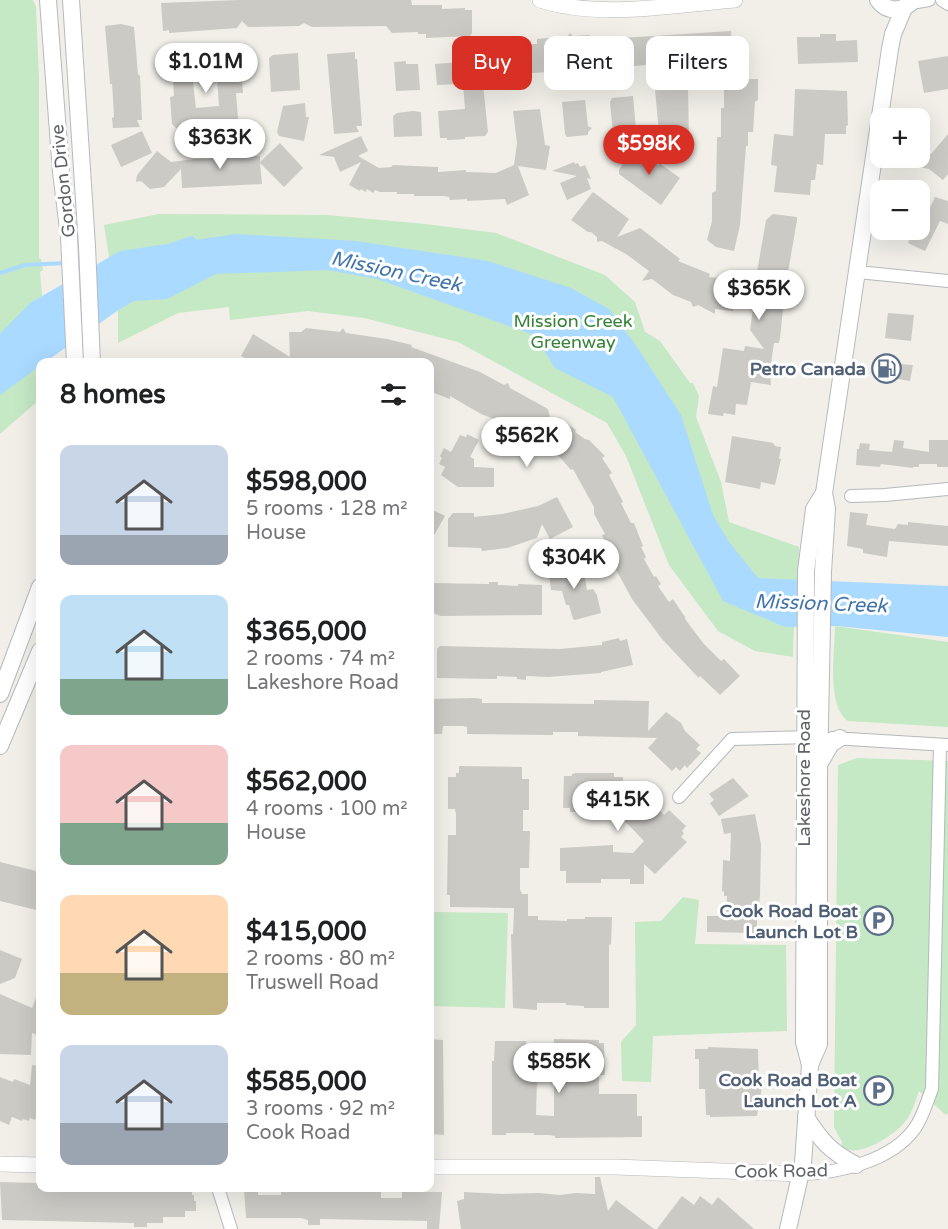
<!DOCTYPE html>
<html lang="en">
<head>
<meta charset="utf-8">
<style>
  :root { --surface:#fff; --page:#f2f2f2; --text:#202124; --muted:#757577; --accent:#d93025 }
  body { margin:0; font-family:"Varela Round",sans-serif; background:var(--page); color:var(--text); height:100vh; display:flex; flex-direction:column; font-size:22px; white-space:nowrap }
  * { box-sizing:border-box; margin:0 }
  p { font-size:20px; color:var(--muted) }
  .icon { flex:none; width:33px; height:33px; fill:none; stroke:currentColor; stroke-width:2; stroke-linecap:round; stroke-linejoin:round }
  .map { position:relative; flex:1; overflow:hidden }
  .details { position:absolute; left:36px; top:358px; width:398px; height:834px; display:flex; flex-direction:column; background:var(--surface); border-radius:12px; box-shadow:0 6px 24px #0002 }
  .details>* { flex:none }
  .guide { position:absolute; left:452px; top:36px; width:406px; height:54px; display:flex; gap:12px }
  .buttons { position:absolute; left:870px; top:108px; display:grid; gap:12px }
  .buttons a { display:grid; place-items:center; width:60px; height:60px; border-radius:12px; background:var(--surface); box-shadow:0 6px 24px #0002; font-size:30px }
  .price { position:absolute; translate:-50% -51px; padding:0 14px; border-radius:21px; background:#fff; color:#222; font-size:20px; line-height:39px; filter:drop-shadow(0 2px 3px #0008) }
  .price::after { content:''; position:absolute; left:50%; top:36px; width:18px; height:14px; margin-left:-9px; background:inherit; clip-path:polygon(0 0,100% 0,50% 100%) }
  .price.on { background:var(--accent); color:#fff }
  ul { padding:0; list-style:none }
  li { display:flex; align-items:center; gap:18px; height:150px; padding:0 24px }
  li span { display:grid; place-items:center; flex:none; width:168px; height:120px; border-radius:12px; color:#555 }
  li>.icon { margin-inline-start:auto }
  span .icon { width:72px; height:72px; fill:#fffc; stroke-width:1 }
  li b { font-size:26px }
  h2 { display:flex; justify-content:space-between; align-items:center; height:72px; padding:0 24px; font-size:26px }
  .chip { padding:0 21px; border-radius:12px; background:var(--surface); box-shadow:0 6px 24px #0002; font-size:21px; line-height:54px }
  .chip.on { background:var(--accent); color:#fff }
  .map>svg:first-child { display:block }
  .green { fill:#c5e8c5 }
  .water { fill:#aadaff }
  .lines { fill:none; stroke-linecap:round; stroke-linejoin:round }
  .stream { stroke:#aadaff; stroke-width:4 }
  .building { fill:#cccac5; fill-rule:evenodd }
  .minor-casing { stroke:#b5b8bc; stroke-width:14 }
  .tertiary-casing { stroke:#b5b8bc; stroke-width:16 }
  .secondary-casing { stroke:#b6babf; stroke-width:18 }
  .minor { stroke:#fff; stroke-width:12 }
  .tertiary { stroke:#fff; stroke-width:15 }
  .secondary { stroke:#fff; stroke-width:16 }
  .labels { text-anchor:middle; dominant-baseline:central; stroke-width:6; stroke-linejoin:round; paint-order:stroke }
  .street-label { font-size:18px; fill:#5f6368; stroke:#fff }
  .park-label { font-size:18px; fill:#348238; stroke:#fff }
  .service-label { font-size:18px; font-weight:bold; fill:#4e5e75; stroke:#fff; text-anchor:end }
  .water-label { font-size:20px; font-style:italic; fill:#4174aa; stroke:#fff }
</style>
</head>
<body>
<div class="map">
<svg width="948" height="1229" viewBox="0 0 948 1229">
  <rect width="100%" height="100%" fill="#f1efe8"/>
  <g class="green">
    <polygon points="0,0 33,0 36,7 39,79 39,258 41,259 43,270 40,272 48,363 40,363 40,399 0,434"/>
    <path d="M 159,214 L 327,215 L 425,224 L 496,233 L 605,275 L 635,302 L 645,332 L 660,341 L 690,383 L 693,383 L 699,396 L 696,417 L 721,482 L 729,522 L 799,547 C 799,584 793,620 793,657 L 755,651 L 718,631 L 669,565 L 626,456 L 607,423 L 458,342 L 364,318 L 308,311 L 230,320 L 229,307 L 178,313 L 118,343 L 118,314 L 104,225 Z"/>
    <path d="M 835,626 L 948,642 L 948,727 L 848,721 C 826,706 835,650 835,626 Z"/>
    <path d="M 857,758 L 948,761 L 948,1113 L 946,1115 L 919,1091 C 916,1099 913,1110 908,1118 C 897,1134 861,1158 842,1148 L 842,1142 L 834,1127 L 838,765 Z"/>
    <polygon points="683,897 699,900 695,944 786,945 787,1031 653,1036 651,1082 622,1081 621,1042 636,1025 635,922 661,921"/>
    <polygon points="429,912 508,913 505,1008 429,1006"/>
  </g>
  <polygon class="water" points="236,234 356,241 488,261 571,288 609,309 637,347 681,415 713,515 729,542 758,578 948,586 948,637 837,626 785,627 723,601 613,397 555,368 534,335 377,279 327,270 216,274 167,299 134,301 117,311 44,363 40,363 40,366 0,395 0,334 30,303 120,251"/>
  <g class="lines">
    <g class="stream">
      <polyline points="171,245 192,238 196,242"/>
      <polyline points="0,273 25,265 67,263"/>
    </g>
  </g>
  <g class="building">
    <polygon points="239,0 411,0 412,5 442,5 442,9 465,8 465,10 472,10 472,33 470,36 426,38 426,34 418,34 418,32 392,33 386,26 312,27 304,23 299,26 252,27 248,27 242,21 237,28 169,33 169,30 163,31 161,3"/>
    <polygon points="121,24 134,27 138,74 140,76 142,120 137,120 140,127 113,128 112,118 114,117 113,98 112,84 110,84 105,26"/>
    <polygon points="731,31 733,56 730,60 692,62 690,64 687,61 673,62 673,63 634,66 620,65 618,68 515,74 515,71 508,72 506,44 537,44 537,39 568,36 570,33 573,36 590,35 590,40"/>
    <polygon points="820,34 836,34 836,41 857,40 858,62 798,64 797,37 820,37"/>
    <polygon points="355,52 355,59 357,59 362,126 356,126 359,132 334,134 327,54"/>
    <polygon points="298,53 300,90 271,92 269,58 273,55"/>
    <polygon points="948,56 948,89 924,93 918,61"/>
    <path d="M 202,57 L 202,61 L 233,60 L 234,62 L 238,62 L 241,65 L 243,93 L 236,93 L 239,130 L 211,131 L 211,127 L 177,129 L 172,124 L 170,97 L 174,96 L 172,61 L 176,59 ZM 217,80 L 219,106 L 196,108 L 193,82 Z"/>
    <polygon points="406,61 406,64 418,64 420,90 396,91 394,62"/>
    <polygon points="474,61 474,68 480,68 480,75 482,75 488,132 485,136 465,137 465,139 447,140 447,138 440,138 438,111 465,109 463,84 437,85 435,64"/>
    <polygon points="730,79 758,79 758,100 755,102 753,132 748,132 748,146 746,146 740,225 734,251 716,247 707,240 712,221 712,193 716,191 717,137 721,137 721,108 724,108 724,86 726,86 726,81"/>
    <polygon points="688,88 689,139 685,142 660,143 655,90"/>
    <polygon points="795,89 847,91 848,125 846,126 846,134 825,134 823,165 817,164 815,180 811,180 810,195 774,192 777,166 771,165 774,134 793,136"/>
    <polygon points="633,96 636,129 633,132 613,134 610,102 612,98"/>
    <polygon points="585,100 588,126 592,128 588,132 588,135 567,137 565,134 562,102"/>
    <polygon points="305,103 306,117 309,117 304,141 279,136 277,132 283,106"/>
    <polygon points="540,109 545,145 550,146 546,170 518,166 529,195 507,205 505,199 467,201 467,199 450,200 449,197 443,196 414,196 414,194 397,194 397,192 380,192 375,190 373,193 367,189 366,192 361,189 360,191 349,185 361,162 340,172 334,157 319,155 361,136 368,151 358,156 379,168 391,167 393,165 415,166 438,167 438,172 466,170 466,172 496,173 514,165 517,143 513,111"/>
    <polygon points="413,111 421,112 422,136 394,137 393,116 397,113"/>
    <polygon points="142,131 152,153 121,167 111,145"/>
    <polygon points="948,134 948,174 943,180 929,169 892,163 892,158 920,158 920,152 931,154"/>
    <polygon points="280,143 303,168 284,187 260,163 262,184 182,188 181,169 164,187 150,189 141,181 136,182 137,175 157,151 171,162 194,159 260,156 260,162"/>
    <polygon points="633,148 659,166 659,163 680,178 661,205 619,174 619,170"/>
    <polygon points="574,162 575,164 578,163 580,167 585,165 591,179 587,178 591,189 567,200 560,183 577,176 552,171"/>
    <polygon points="593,192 629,219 617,237 640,228 680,259 678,261 710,274 709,277 737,280 733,311 715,309 715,314 698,305 693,307 691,302 673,295 652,279 642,281 649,271 626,254 602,241 597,242 597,237 591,232 588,232 571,220"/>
    <polygon points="935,197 948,201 948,224 940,221 925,251 908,243 914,230 920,230 920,219 923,210 928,212"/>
    <polygon points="773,214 797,217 797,220 785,290 780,338 779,343 774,343 770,370 771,385 751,382 747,405 736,404 735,415 724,413 723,416 708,414 713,386 717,387 723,348 744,351 745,346 764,349 750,330 753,309 752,301 766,220"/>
    <polygon points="888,313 914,315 911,341 885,338"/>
    <polygon points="306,328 340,332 343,328 346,333 387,339 412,345 411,347 480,372 504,385 508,383 510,388 548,409 552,426 558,417 576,430 575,432 585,439 589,440 605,456 602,458 612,473 609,475 623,502 621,503 631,523 634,523 643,546 641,547 646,557 644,559 654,577 656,576 661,584 658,586 669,602 673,599 685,617 685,619 704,644 721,661 724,659 740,676 720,695 700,676 699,678 694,673 662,639 632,599 613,564 602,535 605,534 594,514 594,507 573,469 571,470 558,455 535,438 533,441 507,424 481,414 450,396 450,399 429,391 429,363 253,363 241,356 253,334 290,357 289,332 301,332"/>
    <polygon points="900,364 913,365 910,381 898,379"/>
    <polygon points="467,434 479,440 470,457 474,459 474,467 494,468 494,487 458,487 441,475 445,467 439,464 442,458 440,456 444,448 451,452 460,435 466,437"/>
    <polygon points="732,436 773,443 775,446 781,447 779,459 781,459 775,485 761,482 760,489 725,482"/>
    <polygon points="894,440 904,441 903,448 929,452 929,440 948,440 948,467 937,467 937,464 919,464 919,467 913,467 913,468 881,464 880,467 856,465 857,449 859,449 860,443 870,444 869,450 892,452"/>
    <polygon points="557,497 573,527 550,539 542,524 537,538 507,548 482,551 481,548 448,547 448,519 453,513 474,513 474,517 502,514 538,506"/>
    <polygon points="429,508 445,516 429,544"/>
    <polygon points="850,512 868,514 866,525 895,529 898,524 908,525 908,522 948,526 948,546 889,541 887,557 863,553 863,549 847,546"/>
    <polygon points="577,563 582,573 584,573 587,590 593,589 597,595 601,613 575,620 573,619 569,605 566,605 562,591 551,590 548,567"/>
    <polygon points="489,582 498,582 498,585 518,586 518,584 542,585 542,615 441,616 430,612 430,583 489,584"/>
    <polygon points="619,638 620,641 627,639 633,665 601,672 601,673 548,677 526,676 526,680 517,679 517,677 497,676 497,679 437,678 437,649 440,646 560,649 602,645 602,642"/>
    <polygon points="474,698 482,699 482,703 502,703 594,704 594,700 649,701 648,731 666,712 681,723 685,731 700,745 696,749 701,753 687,768 685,765 680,771 676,767 672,771 648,748 657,738 578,736 578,732 553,732 553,735 467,734 467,727 463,726 443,726 442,734 429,734 429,699"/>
    <polygon points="459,766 522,767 522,779 529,779 529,810 523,810 523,831 530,831 529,868 520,868 520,889 522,894 528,894 528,916 538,916 538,920 567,921 567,919 585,919 585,917 612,917 611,944 609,945 609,1008 584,1008 584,1006 566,1005 566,1003 537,1003 537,1010 513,1008 511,934 513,934 514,908 450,907 450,895 447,895 448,835 456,835 456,814 455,809 448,809 448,777 456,777 456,773 459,773"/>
    <polygon points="576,773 614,773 614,777 623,777 623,781 627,782 627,807 639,795 647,804 650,801 664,815 669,810 686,826 682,831 684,833 681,837 687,842 655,874 644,864 644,884 630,884 630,879 601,879 601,883 566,883 566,871 560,871 560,848 613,845 613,852 633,853 644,841 616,812 570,812 570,808 563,808 564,776 572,776 572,774"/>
    <polygon points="733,778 749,796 719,816 710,803 714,800 709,794"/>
    <polygon points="755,814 761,844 760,895 759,904 757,904 757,927 754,927 754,933 707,932 707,916 726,916 727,896 724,896 724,891 722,892 723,860 730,861 731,833 724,834 721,819"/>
    <polygon points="0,862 40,872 40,911 0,901"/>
    <polygon points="0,950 22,959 15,978 0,984"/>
    <polygon points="40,987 40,1036 32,1033 31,1055 0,1054 0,994 32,1008"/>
    <polygon points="431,1039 443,1040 444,1135 430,1134 429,1131"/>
    <polygon points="554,1039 599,1040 599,1043 604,1043 605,1075 599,1075 599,1094 637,1094 637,1116 642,1116 642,1137 555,1138 555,1136 549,1135 534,1135 534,1133 506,1133 506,1135 492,1135 492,1061 494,1061 495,1041 526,1041 526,1045 538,1045 536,1115 554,1116"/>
    <polygon points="708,1047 758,1049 759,1087 762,1087 757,1116 710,1117 710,1115 706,1115 705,1089 699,1089 699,1059 695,1059 695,1049 708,1049"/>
    <polygon points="32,1065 40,1066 40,1113 38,1112 35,1120 30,1118 29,1121 23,1119 22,1121 12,1117 9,1125 0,1121 0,1077 13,1082 14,1079 30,1085"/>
    <polygon points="595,1177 600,1177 608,1211 616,1200 654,1229 461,1229 457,1201 464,1199 464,1192 502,1194 539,1193 560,1195 576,1193 595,1194"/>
    <polygon points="0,1182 38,1183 38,1188 192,1188 192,1195 194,1195 194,1201 196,1201 196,1211 185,1211 185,1217 163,1217 163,1223 147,1223 147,1227 134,1227 134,1223 2,1220"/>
    <polygon points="244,1189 258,1189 258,1195 281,1195 281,1190 381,1192 381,1198 402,1198 402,1192 442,1192 439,1229 427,1229 427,1221 320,1219 320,1225 308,1225 308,1220 301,1218 246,1218"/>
    <polygon points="682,1196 694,1205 700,1196 712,1205 718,1197 754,1229 657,1229"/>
  </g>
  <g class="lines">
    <defs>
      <g id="minor">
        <polyline points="942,0 948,4"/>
        <polyline points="911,3 929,0"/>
        <polyline points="858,272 948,281"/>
        <polyline points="851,496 885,495 948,489"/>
        <polyline points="832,738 947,745"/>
        <polyline points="679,797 732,739 812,737"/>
        <path d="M 801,1174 C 839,1173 892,1161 915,1128 C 923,1117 927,1101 932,1089 L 940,745"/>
        <polyline points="218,1188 231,1229"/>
      </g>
      <g id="tertiary">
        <path d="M 540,0 C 598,19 675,5 735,0"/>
        <polyline points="0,1164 40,1165"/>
        <polyline points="429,1167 615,1167 801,1174"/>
      </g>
      <g id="secondary">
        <polyline points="48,0 61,172 69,237 75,363"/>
        <polyline points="71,0 87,246 92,363"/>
        <path d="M 878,0 C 887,13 904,12 913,0"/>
        <polyline points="0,694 40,587"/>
        <polyline points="0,746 40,651"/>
        <polyline points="821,761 831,744 840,738"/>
        <polyline points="810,1065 819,1044 819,774 823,572 827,509 824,493 890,49 893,34 904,8"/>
        <path d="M 806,1117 C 822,1142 830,1151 856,1165"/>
        <polyline points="788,1229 803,1163 810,1065 804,1042 806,571 814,509 824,493"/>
      </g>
    </defs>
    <use href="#minor" class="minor-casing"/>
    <use href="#tertiary" class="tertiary-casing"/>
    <use href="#secondary" class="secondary-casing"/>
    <use href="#minor" class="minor"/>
    <use href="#tertiary" class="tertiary"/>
    <use href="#secondary" class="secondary"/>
  </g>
  <defs>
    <symbol id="fuel-ring" viewBox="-11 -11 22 22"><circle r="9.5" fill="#fff" stroke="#5c6f8a" stroke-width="1.5"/><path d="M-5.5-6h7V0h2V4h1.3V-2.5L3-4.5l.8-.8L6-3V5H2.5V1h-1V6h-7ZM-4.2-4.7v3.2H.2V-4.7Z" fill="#5c6f8a"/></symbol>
    <symbol id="parking-ring" viewBox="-11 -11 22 22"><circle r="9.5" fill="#fff" stroke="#5c6f8a" stroke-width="1.5"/><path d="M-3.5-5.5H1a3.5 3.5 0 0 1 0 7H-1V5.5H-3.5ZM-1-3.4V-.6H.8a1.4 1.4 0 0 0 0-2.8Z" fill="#5c6f8a"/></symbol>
  </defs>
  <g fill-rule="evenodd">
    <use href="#fuel-ring" x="870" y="352" width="33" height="33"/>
    <use href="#parking-ring" x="862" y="904" width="33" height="33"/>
    <use href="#parking-ring" x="862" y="1074" width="33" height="33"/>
  </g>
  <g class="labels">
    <g class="street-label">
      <text transform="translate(63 181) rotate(-96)">Gordon Drive</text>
      <text transform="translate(804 778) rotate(-90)">Lakeshore Road</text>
      <text transform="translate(781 1171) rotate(-1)">Cook Road</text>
    </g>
    <g class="park-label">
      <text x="573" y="321">Mission Creek<tspan x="573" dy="21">Greenway</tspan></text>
    </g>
    <g class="service-label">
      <text x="866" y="369">Petro Canada</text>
      <text x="858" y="911">Cook Road Boat<tspan x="858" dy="21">Launch Lot B</tspan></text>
      <text x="857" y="1080">Cook Road Boat<tspan x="857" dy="21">Launch Lot A</tspan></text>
    </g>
    <g class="water-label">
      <text transform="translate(396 272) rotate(12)">Mission Creek</text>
      <text transform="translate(821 604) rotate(2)">Mission Creek</text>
    </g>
  </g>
</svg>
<div class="buttons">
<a>+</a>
<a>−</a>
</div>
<b class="price" style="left:206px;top:94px">$1.01M</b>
<b class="price" style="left:220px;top:170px">$363K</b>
<b class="price on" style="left:649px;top:176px">$598K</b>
<b class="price" style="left:759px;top:321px">$365K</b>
<b class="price" style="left:527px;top:468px">$562K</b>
<b class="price" style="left:574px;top:590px">$304K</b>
<b class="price" style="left:618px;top:832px">$415K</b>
<b class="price" style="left:559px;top:1094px">$585K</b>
<div class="guide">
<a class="chip on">Buy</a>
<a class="chip">Rent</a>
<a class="chip">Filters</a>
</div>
<section class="details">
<h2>8 homes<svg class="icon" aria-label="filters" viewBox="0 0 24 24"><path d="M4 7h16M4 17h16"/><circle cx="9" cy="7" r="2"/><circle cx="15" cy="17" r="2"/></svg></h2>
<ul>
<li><span style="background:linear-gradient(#c9d6e8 75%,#9aa5b1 0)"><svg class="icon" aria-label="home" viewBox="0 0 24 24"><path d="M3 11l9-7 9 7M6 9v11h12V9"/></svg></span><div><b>$598,000</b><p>5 rooms · 128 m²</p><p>House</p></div></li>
<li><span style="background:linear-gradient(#bfe0f5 70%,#7fa58c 0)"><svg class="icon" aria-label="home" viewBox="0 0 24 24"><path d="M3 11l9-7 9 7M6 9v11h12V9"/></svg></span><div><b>$365,000</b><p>2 rooms · 74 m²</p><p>Lakeshore Road</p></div></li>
<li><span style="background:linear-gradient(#f6c9c9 65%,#7fa58c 0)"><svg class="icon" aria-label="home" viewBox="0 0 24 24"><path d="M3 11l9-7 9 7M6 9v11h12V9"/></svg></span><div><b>$562,000</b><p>4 rooms · 100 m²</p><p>House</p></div></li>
<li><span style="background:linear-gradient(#ffd9b3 65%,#c2b280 0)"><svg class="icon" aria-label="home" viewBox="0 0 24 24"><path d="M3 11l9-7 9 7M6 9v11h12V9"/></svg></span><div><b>$415,000</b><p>2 rooms · 80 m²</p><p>Truswell Road</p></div></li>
<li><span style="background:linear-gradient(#c9d6e8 65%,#9aa5b1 0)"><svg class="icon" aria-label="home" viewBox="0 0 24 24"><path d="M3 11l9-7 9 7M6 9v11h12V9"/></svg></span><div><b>$585,000</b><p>3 rooms · 92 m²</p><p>Cook Road</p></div></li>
</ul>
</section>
</div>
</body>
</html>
